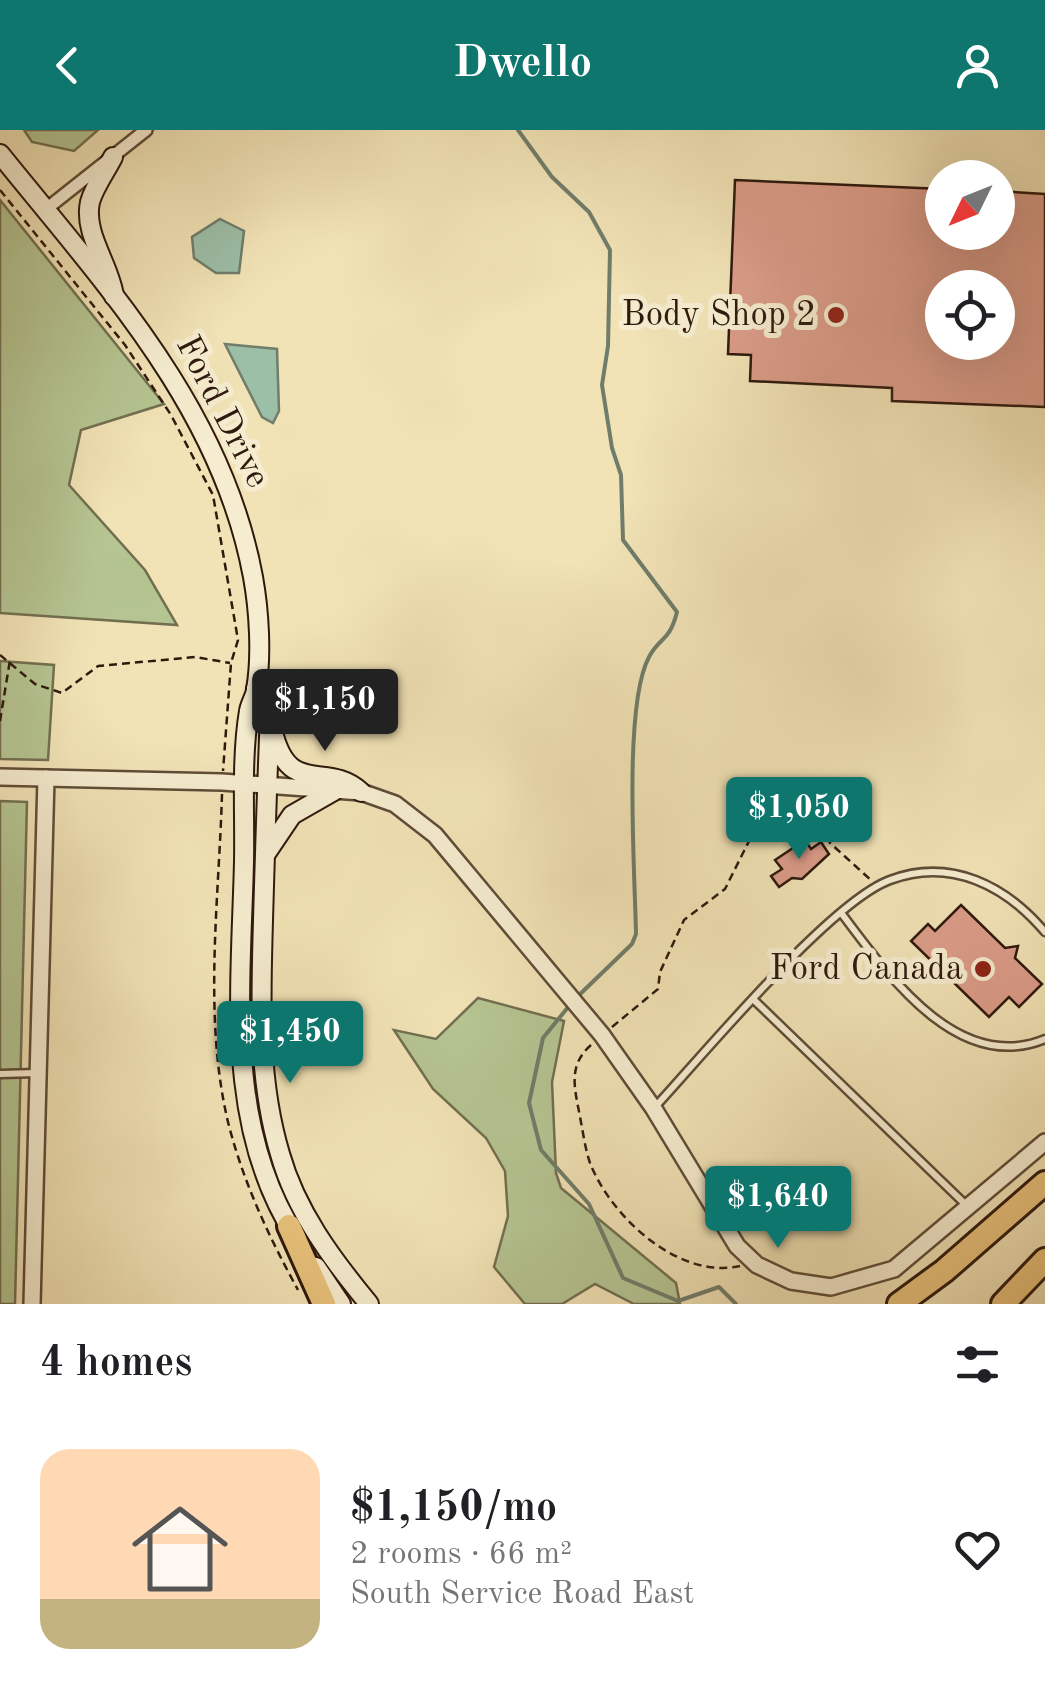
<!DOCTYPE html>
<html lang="en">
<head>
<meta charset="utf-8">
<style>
  :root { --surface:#fff; --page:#f2f2f2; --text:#202124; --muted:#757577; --line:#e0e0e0; --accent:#0f766e }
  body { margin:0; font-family:"Old Standard TT",serif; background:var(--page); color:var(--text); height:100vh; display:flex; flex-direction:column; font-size:38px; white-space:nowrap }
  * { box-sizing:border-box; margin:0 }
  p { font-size:32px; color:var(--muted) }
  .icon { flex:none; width:55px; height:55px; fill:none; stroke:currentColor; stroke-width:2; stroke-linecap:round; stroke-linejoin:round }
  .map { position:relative; height:1174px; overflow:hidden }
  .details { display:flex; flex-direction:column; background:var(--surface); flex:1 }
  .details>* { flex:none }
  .needle { width:65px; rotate:227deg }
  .buttons { position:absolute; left:925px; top:30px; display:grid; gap:20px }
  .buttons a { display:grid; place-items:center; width:90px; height:90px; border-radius:50%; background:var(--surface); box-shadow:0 10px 40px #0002; font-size:50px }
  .price { position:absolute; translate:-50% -85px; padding:0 22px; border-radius:10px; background:var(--accent); color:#fff; font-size:32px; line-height:65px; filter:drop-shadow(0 2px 5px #0008) }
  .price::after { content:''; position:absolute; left:50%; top:60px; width:30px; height:22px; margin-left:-15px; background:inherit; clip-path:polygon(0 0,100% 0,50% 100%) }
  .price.current { background:#222; color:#fff }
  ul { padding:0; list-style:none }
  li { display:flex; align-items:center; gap:30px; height:250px; padding:0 40px }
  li+li { border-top:2px solid var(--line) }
  li span { display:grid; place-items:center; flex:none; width:280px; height:200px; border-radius:30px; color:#555 }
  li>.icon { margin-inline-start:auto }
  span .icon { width:120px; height:120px; fill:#fffc; stroke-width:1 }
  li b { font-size:42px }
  h2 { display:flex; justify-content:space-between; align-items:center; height:120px; padding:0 40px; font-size:42px }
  header { display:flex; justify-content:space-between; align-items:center; height:130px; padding:0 40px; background:var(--accent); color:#fff; font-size:45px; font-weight:600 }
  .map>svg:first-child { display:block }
  .green { fill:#b5c592; stroke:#726f50; stroke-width:2.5 }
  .water { fill:#9cbfa8; stroke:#707d6a; stroke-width:2.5 }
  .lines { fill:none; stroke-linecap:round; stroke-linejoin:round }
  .stream { stroke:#707d6a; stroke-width:4 }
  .building { fill:#db9c89; stroke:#2e190d; stroke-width:2.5; fill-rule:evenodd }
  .service-casing { stroke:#5f4c37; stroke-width:11 }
  .minor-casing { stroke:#5f4c37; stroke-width:16 }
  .tertiary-casing { stroke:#5f4c37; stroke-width:20 }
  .secondary-casing { stroke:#2e190d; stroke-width:22 }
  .motorway-casing { stroke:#2e190d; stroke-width:28 }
  .path { stroke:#2e190d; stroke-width:2.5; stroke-dasharray:8 5; stroke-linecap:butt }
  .service { stroke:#f6edd0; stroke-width:6 }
  .minor { stroke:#f6edd0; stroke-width:11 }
  .tertiary { stroke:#f6edd0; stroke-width:15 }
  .secondary { stroke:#f6edd0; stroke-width:18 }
  .motorway { stroke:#e8c27b; stroke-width:22 }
  .poi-dot { fill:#8f2418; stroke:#f6edd0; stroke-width:4 }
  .labels { text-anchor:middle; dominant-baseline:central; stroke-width:10; stroke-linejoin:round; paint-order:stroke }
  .poi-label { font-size:35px; fill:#2e190d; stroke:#f6edd0; text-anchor:end }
  .street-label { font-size:35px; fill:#2e190d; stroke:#f6edd0 }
</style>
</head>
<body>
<header><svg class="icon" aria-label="back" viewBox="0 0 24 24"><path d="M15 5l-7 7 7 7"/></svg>Dwello<svg class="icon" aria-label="person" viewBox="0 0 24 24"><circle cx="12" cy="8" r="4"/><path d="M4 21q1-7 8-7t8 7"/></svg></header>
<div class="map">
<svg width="1045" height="1174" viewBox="0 0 1045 1174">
  <rect width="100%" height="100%" fill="#f1e3b6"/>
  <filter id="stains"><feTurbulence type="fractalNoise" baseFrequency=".002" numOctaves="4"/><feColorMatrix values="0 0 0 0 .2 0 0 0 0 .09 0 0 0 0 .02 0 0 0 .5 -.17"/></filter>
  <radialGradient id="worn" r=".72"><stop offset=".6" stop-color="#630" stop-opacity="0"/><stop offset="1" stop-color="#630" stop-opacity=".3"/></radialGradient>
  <g class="green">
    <polygon points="24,0 98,0 74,21 32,12"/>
    <polygon points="0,70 164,274 81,300 69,355 145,440 177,495 0,483"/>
    <polygon points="0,531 54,535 48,630 0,629"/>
    <polygon points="0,671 27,672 15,1174 0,1174"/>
    <polygon points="478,868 564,891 552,952 556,1043 561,1058 676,1153 680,1174 634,1174 595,1154 562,1174 525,1174 494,1137 508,1086 505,1041 486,1008 433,959 394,900 436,909"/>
  </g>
  <g class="water">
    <polygon points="220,89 244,101 239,143 216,143 194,128 192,107"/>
    <polygon points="225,214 277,219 279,281 273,293 262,287"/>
  </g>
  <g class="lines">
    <g class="stream">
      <path d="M 518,0 L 552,47 L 589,82 L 610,120 L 608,216 L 602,255 L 612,318 L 621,345 L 623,410 L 677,482 C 669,513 660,506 649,527 C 623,575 635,743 636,804 L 632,814 L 575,869"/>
      <polyline points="569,876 543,908 529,973 541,1020 589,1074 623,1148 678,1171 719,1157 736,1174"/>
    </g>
  </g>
  <g class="building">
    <path d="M 735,50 L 942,59 L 942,102 L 998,102 L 998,61 L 1045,64 L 1045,277 L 892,271 L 892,258 L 750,251 L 751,225 L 728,224 ZM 942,158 L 998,158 L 998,212 L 942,212 Z"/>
    <polygon points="805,710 811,719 821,712 829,724 802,749 792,748 779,757 771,746 782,739 775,730"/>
    <polygon points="961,775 1005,818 1018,816 1015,828 1042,854 1019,877 1009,867 989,887 911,811 928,794 935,801"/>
  </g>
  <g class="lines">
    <defs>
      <g id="service">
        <path d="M 842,784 C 888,845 958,945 1045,909"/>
        <polyline points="754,870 965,1074"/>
        <polyline points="0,944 37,943"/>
        <path d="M 655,977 C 704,924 830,772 890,750 C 951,727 1006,756 1045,802"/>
      </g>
      <polyline id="minor" points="45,80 146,0"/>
      <g id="tertiary">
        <polyline points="0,647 222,652 361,662 395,674 435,705 602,905 654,979 737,1116 757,1135 791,1151 831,1157 894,1139 1045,1012"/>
        <polyline points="32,1174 46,648"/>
      </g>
      <g id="secondary">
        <path d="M 0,24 C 104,153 222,278 253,447 C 259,480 262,526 256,560 C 255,567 250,574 249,581 C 241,629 245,683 244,732 C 241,858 224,996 296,1107"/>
        <path d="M 113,27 C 106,41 94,57 90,72 C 83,104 110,135 114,166"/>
        <path d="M 256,559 L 270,584 C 267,653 265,721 263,790 C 261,869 257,947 280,1024 C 296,1081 332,1129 369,1174"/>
        <path d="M 274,606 C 291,667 328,631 361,662"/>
        <polyline points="267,722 292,685 334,661"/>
        <polyline points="316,1137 341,1174"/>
      </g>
      <g id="motorway">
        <polyline points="289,1096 324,1174"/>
        <polyline points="899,1174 944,1141 1045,1053"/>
        <polyline points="1003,1174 1045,1130"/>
      </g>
    </defs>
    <use href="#service" class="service-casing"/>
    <use href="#minor" class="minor-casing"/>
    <use href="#tertiary" class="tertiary-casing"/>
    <use href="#secondary" class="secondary-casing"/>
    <use href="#motorway" class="motorway-casing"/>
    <g class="path">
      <polyline points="0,60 125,215 171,285 213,365 238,510 231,533 223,641"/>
      <polyline points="0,525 35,554 62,563 98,536 195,527 230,533"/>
      <polyline points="0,591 10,530"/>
      <path d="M 222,664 C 219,770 203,887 228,992 C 243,1052 269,1107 298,1160"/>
      <polyline points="612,897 658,859 660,842 684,790 725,759 755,699 770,687 796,684 825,700 830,713 872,751"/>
      <path d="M 591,915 C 567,936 575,959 580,987 C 583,1002 585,1018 590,1033 C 611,1087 679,1150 740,1136"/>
    </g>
    <use href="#service" class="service"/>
    <use href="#minor" class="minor"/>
    <use href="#tertiary" class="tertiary"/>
    <use href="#secondary" class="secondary"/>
    <use href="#motorway" class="motorway"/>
  </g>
  <g class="poi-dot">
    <circle cx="836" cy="185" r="10"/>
    <circle cx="983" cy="839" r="10"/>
  </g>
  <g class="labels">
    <g class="poi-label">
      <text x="816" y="185">Body Shop 2</text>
      <text x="963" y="839">Ford Canada</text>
    </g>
    <g class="street-label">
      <text transform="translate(222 282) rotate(63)">Ford Drive</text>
    </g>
  </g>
  <rect width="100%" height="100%" filter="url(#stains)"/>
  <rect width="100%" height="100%" fill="url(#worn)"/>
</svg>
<div class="buttons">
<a><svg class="needle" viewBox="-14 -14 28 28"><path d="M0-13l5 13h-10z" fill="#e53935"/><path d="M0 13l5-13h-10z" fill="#757577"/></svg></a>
<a><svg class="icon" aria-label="locate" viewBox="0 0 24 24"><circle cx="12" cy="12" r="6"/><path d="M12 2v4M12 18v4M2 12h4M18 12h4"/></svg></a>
</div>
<b class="price current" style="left:325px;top:624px">$1,150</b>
<b class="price" style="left:799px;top:732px">$1,050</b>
<b class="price" style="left:290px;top:956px">$1,450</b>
<b class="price" style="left:778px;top:1121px">$1,640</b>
</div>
<section class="details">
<h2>4 homes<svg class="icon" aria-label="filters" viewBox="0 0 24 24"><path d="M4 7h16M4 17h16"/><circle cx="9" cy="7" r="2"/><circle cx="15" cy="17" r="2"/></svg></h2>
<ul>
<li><span style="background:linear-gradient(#ffd9b3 75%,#c2b280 0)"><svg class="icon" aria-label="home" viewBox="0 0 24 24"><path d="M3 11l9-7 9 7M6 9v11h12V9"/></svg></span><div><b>$1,150/mo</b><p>2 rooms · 66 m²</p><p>South Service Road East</p></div><svg class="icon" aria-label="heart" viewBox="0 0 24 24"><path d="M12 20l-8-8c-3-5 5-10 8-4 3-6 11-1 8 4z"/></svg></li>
</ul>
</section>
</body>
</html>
